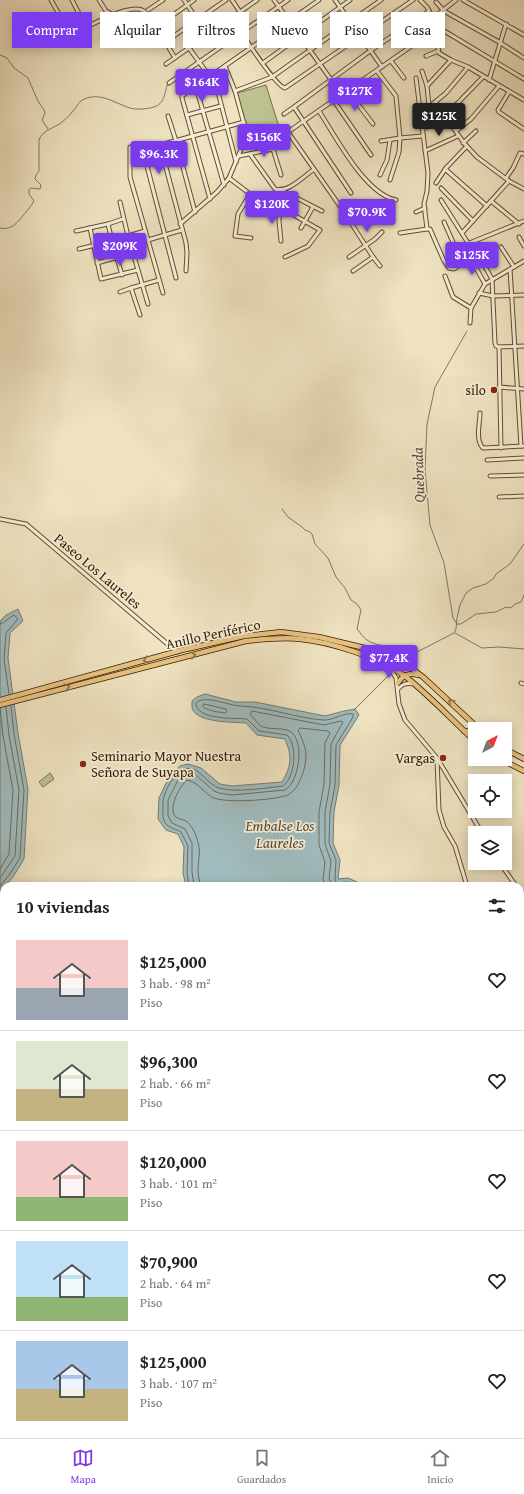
<!DOCTYPE html>
<html lang="es">
<head>
<meta charset="utf-8">
<style>
  :root { --surface:#fff; --page:#f6f6f6; --text:#222; --muted:#767676; --line:#e0e0e0; --accent:#7c3aed }
  body { margin:0; font-family:"Gentium Book Plus",serif; background:var(--page); color:var(--text); height:100vh; display:flex; flex-direction:column; font-size:15px; white-space:nowrap }
  * { box-sizing:border-box; margin:0 }
  p { font-size:13px; color:var(--muted) }
  .icon { flex:none; width:22px; height:22px; fill:none; stroke:currentColor; stroke-width:2; stroke-linecap:round; stroke-linejoin:round }
  .map { position:relative; flex:1; overflow:hidden }
  .drawer { position:absolute; left:0px; top:882px; width:524px; height:556px; display:flex; flex-direction:column; background:var(--surface); border-radius:12px 12px 0 0; box-shadow:0 2px 10px #0003 }
  .drawer>* { flex:none }
  .guide { position:absolute; left:12px; top:12px; width:500px; height:36px; display:flex; gap:8px }
  .needle { width:26px; rotate:42deg }
  .buttons { position:absolute; left:468px; top:722px; display:grid; gap:8px }
  .buttons a { display:grid; place-items:center; width:44px; height:44px; border-radius:0px; background:var(--surface); box-shadow:0 2px 10px #0003; font-size:20px }
  .price { position:absolute; translate:-50% -34px; padding:0 9px; border-radius:4px; background:var(--accent); color:#fff; font-size:13px; line-height:26px; filter:drop-shadow(0 1px 2px #0008) }
  .price::after { content:''; position:absolute; left:50%; top:24px; width:12px; height:9px; margin-left:-6px; background:inherit; clip-path:polygon(0 0,100% 0,50% 100%) }
  .price.on { background:#222; color:#fff }
  ul { padding:0; list-style:none }
  li { display:flex; align-items:center; gap:12px; height:100px; padding:0 16px }
  li+li { border-top:1px solid var(--line) }
  li span { display:grid; place-items:center; flex:none; width:112px; height:80px; border-radius:0px; color:#555 }
  li>.icon { margin-inline-start:auto }
  span .icon { width:48px; height:48px; fill:#fffc; stroke-width:1 }
  li b { font-size:17px }
  h2 { display:flex; justify-content:space-between; align-items:center; height:48px; padding:0 16px; font-size:17px }
  .pill { padding:0 14px; border-radius:0px; background:var(--surface); box-shadow:0 2px 10px #0003; font-size:14px; line-height:36px }
  .pill.on { background:var(--accent); color:#fff }
  .tab-bar { display:flex; justify-content:space-around; align-items:center; height:56px; border-top:1px solid var(--line); background:var(--surface); font-size:11px; color:var(--muted) }
  .tab-bar a { display:grid; justify-items:center; gap:2px }
  .tab-bar .on { color:var(--accent) }
  .map>svg:first-child { display:block }
  .grass { fill:url(#grass-tufts); stroke:#7a7048 }
  .pitch { fill:#bdc390; stroke:#7a7048 }
  .water { fill:#a0bbbe; stroke:#767b72 }
  .lines { fill:none; stroke-linecap:round; stroke-linejoin:round }
  .shore { stroke:#6c6c5f; stroke-width:1 }
  .stream { stroke:#767b72; stroke-width:1 }
  .river { stroke:#a0bbbe; stroke-width:5.5 }
  .minor-casing { stroke:#654e30; stroke-width:5 }
  .major-casing { stroke:#371c00; stroke-width:6 }
  .highway-casing { stroke:#371c00; stroke-width:6 }
  .minor { stroke:#f5edd7; stroke-width:3 }
  .major { stroke:#e8c280; stroke-width:4 }
  .highway { stroke:#e8c280; stroke-width:4.5 }
  .oneway { stroke:#906f40 }
  .poi-dot { fill:#8f2418; stroke:#f5edd7; stroke-width:1.5 }
  .labels { text-anchor:middle; dominant-baseline:central; stroke-width:3.5; stroke-linejoin:round; paint-order:stroke }
  .poi-label { font-size:14px; fill:#371c00; stroke:#f5edd7; text-anchor:end }
  .street-label { font-size:14px; fill:#371c00; stroke:#f5edd7 }
  .water-label { font-size:15px; font-style:italic; fill:#564c39; stroke:#f5edd7 }
</style>
</head>
<body>
<div class="map">
<svg width="524" height="1438" viewBox="0 0 524 1438">
  <defs>
    <pattern id="grass-tufts" width="24" height="20" patternUnits="userSpaceOnUse"><rect width="24" height="20" fill="#bdc390"/><path d="M3 7l-1-3M5 7V3M7 7l1-3M15 17l-1-3M17 17v-4M19 17l1-3" fill="none" stroke="#a3a77a"/></pattern>
  </defs>
  <rect width="100%" height="100%" fill="#efe3c1"/>
  <filter id="stains"><feTurbulence type="fractalNoise" baseFrequency=".005" numOctaves="4"/><feColorMatrix values="0 0 0 0 .2 0 0 0 0 .09 0 0 0 0 .02 0 0 0 .5 -.17"/></filter>
  <radialGradient id="worn" r=".72"><stop offset=".6" stop-color="#630" stop-opacity="0"/><stop offset="1" stop-color="#630" stop-opacity=".3"/></radialGradient>
  <polygon class="grass" points="520,900 524,905 524,953 520,948"/>
  <g class="pitch">
    <polygon points="266,85 279,127 249,134 237,93"/>
    <polygon points="50,773 54,779 43,787 39,782"/>
  </g>
  <g class="water">
    <polygon points="18,609 23,621 10,633 8,658 18,733 28,789 24,859 13,877 0,892 0,621 6,615"/>
    <path d="M 205,694 L 236,702 L 255,702 L 325,716 L 344,711 L 355,709 L 359,715 L 340,745 L 339,785 L 334,812 L 333,843 L 340,860 L 338,879 L 348,878 L 366,886 L 186,886 L 183,873 L 184,847 L 178,834 L 166,830 L 158,819 L 159,798 L 169,777 L 180,766 L 188,764 L 201,768 L 220,784 L 232,786 L 282,782 C 292,765 292,756 285,739 L 257,735 L 246,723 C 234,722 196,723 192,708 C 192,706 192,703 192,701 L 197,697 Z"/>
    <polygon points="0,962 4,966 4,1015 0,1011"/>
    <polygon points="520,1028 524,1033 524,1095 520,1095"/>
  </g>
  <g class="lines">
    <g class="shore">
      <path d="M 0,624 C 5,623 9,617 14,615 L 18,619 L 6,633 L 4,659 L 9,694"/>
      <path d="M 204,704 L 226,709 L 227,711 L 225,713 C 218,712 209,711 203,707 Z"/>
      <polyline points="0,869 9,854 13,790 3,736 0,708"/>
      <polyline points="0,878 15,856 19,790 9,735 6,707"/>
      <polyline points="0,886 9,875 20,858 24,790 14,734 11,706"/>
      <path d="M 189,886 L 187,873 L 188,846 L 181,832 C 178,830 173,829 170,827 C 161,823 163,811 163,803 C 163,795 169,783 174,778 C 195,754 202,782 219,788 C 234,793 266,788 283,786 C 295,778 298,745 287,735 L 259,731 L 247,719 C 236,718 195,720 196,703 C 205,694 229,706 241,706 C 269,707 295,718 323,720 C 333,721 343,712 353,714 L 353,717 L 336,745 L 335,785 L 330,812 L 329,843 L 336,860 L 335,881 L 338,883 L 347,882 L 356,886"/>
      <path d="M 194,886 L 192,872 L 192,843 L 185,829 L 172,823 L 168,816 L 168,800 L 177,782 L 184,775 L 188,774 L 197,776 L 214,791 L 219,793 L 232,795 L 285,790 C 299,782 305,742 291,732 C 284,727 272,730 263,727 C 258,725 254,718 250,714 L 252,711 L 324,725 L 341,721 L 343,722 L 331,744 L 330,784 L 325,812 L 325,844 L 331,861 L 329,879 L 333,886"/>
      <path d="M 200,886 C 200,881 198,876 198,871 C 198,862 201,851 198,843 C 197,836 192,825 186,821 C 182,819 177,819 175,816 C 168,807 180,786 187,780 C 198,782 203,792 212,797 C 224,804 275,800 288,795 C 300,788 306,768 306,755 C 306,747 301,737 298,730 L 300,728 L 328,731 L 330,733 L 325,743 L 324,784 L 319,812 L 319,845 L 325,862 L 323,879 L 325,886"/>
    </g>
    <g class="stream">
      <polyline points="0,55 7,58 14,68 28,78 38,101 44,110 45,113 42,120 48,129"/>
      <path d="M 0,228 C 13,231 19,220 26,212 C 29,208 32,205 34,201 L 29,194 L 29,190 L 31,188 L 40,189 L 41,185 L 35,179 L 36,175 L 39,171 L 39,140 C 42,130 55,128 62,122 C 66,119 70,115 73,111 C 76,108 77,104 81,101 C 98,90 114,103 130,108 C 137,110 147,109 154,107 C 169,102 162,86 172,78"/>
      <path d="M 282,509 L 288,517 L 302,527 L 305,530 L 310,532 L 312,534 L 315,544 L 328,558 L 336,577 L 345,588 L 351,600 L 357,604 L 361,610 L 357,629 L 358,630 C 361,634 364,638 367,640 C 380,649 397,643 408,658"/>
      <polyline points="457,624 453,618 444,563 430,525 425,469 427,424 435,387 467,331"/>
      <polyline points="457,624 461,624 476,614 496,612 506,607 511,608 515,604 521,602 524,595"/>
      <polyline points="455,633 482,648 499,647 524,649"/>
      <polyline points="404,661 417,652 454,633 456,629 457,618 460,605 466,593 473,588 486,584 494,578 496,574 510,564 524,544"/>
      <polyline points="396,668 401,663"/>
      <polyline points="355,709 391,673"/>
      <polyline points="0,1303 4,1301"/>
      <polyline points="466,1434 468,1438"/>
    </g>
    <polyline class="river" points="520,983 524,984"/>
    <defs>
      <g id="minor">
        <path d="M 51,0 L 67,28 L 72,34 L 74,34 C 87,27 130,2 144,11 C 153,18 168,47 175,58"/>
        <polyline points="72,0 86,27"/>
        <polyline points="99,0 106,11 112,14"/>
        <polyline points="184,0 207,35"/>
        <polyline points="232,0 240,12"/>
        <polyline points="274,0 342,95"/>
        <polyline points="335,0 382,67"/>
        <polyline points="420,0 427,7 433,18 439,53 451,60 468,67 524,100"/>
        <polyline points="463,0 524,35"/>
        <polyline points="436,2 444,11 499,42 524,58"/>
        <polyline points="148,10 163,0"/>
        <path d="M 232,18 C 239,29 276,87 285,88 L 413,0"/>
        <polyline points="433,18 456,0"/>
        <polyline points="158,26 194,0"/>
        <polyline points="436,26 524,79"/>
        <polyline points="168,40 226,0"/>
        <polyline points="189,48 210,77"/>
        <polyline points="426,56 438,51"/>
        <polyline points="391,61 404,78"/>
        <polyline points="263,63 350,0"/>
        <polyline points="166,64 257,0"/>
        <polyline points="225,66 235,91 247,135"/>
        <polyline points="377,71 396,96 400,138 423,136"/>
        <polyline points="422,71 427,86 431,126"/>
        <polyline points="416,78 428,173 427,191 424,204 427,229 430,229 444,261 449,268 454,269 460,265 461,260 444,222"/>
        <polyline points="489,80 506,24"/>
        <polyline points="363,81 375,98"/>
        <polyline points="169,83 288,0"/>
        <polyline points="427,86 451,60"/>
        <polyline points="196,87 224,185"/>
        <polyline points="235,91 272,77 381,0"/>
        <polyline points="348,91 373,124"/>
        <polyline points="218,92 236,162"/>
        <polyline points="509,92 498,110 499,112 524,129"/>
        <polyline points="334,101 371,155"/>
        <polyline points="435,102 447,114 447,119 464,143 477,157 509,181 524,189"/>
        <polyline points="429,107 446,93 468,67"/>
        <path d="M 319,111 C 336,137 365,194 396,200"/>
        <polyline points="284,114 294,107"/>
        <polyline points="447,114 483,77"/>
        <polyline points="187,115 221,106"/>
        <polyline points="168,116 176,141 195,212"/>
        <polyline points="422,129 447,119"/>
        <polyline points="456,131 471,119 499,86"/>
        <polyline points="288,132 342,209 373,257 380,266"/>
        <polyline points="381,141 400,138 399,152 390,180"/>
        <polyline points="463,143 476,131"/>
        <polyline points="130,147 130,177 163,293"/>
        <polyline points="425,151 458,136"/>
        <path d="M 250,154 L 275,189 C 288,193 303,177 313,170"/>
        <polyline points="239,156 273,149 281,175"/>
        <polyline points="147,166 176,278"/>
        <polyline points="445,169 487,206"/>
        <polyline points="380,175 387,160 390,140"/>
        <polyline points="229,178 250,194 238,214 235,236 251,238"/>
        <polyline points="506,178 513,168 520,153 524,154"/>
        <polyline points="436,183 446,168 467,146"/>
        <polyline points="441,188 473,221"/>
        <polyline points="279,190 275,199 278,206 320,230 308,246 285,257"/>
        <polyline points="281,190 322,211"/>
        <polyline points="351,193 294,107 370,51 429,11"/>
        <polyline points="210,199 182,98 182,96 319,0"/>
        <polyline points="441,200 468,243"/>
        <polyline points="491,201 519,224"/>
        <polyline points="280,208 279,221 281,241"/>
        <polyline points="416,212 425,208"/>
        <polyline points="108,224 112,241 128,236 120,202"/>
        <polyline points="180,224 217,192 229,178 247,135 288,132 436,29"/>
        <polyline points="90,228 101,279 138,270"/>
        <polyline points="301,228 313,207"/>
        <polyline points="76,231 108,224 123,219"/>
        <polyline points="145,231 128,236 148,304"/>
        <polyline points="400,233 427,229"/>
        <polyline points="462,233 509,181"/>
        <polyline points="519,237 524,246"/>
        <polyline points="148,240 182,230"/>
        <polyline points="501,247 514,267"/>
        <polyline points="79,249 112,241 122,275"/>
        <polyline points="456,249 467,244 524,221"/>
        <polyline points="349,257 375,239 382,232"/>
        <polyline points="480,258 492,279 495,343 496,346 499,347 501,448"/>
        <polyline points="472,261 485,284"/>
        <polyline points="97,263 133,253"/>
        <polyline points="510,269 521,446"/>
        <polyline points="186,271 187,253 186,243 160,145 244,122"/>
        <polyline points="353,271 373,257"/>
        <polyline points="445,276 453,297 471,308"/>
        <polyline points="120,292 131,288"/>
        <polyline points="479,293 493,296 524,295"/>
        <polyline points="140,315 131,288 159,280"/>
        <polyline points="470,323 471,308 485,284 524,261"/>
        <polyline points="499,347 524,346"/>
        <polyline points="499,387 524,389"/>
        <path d="M 480,413 C 480,423 475,440 483,448 L 524,446"/>
        <polyline points="487,460 524,458"/>
        <polyline points="490,476 524,475"/>
        <polyline points="499,497 524,496"/>
        <polyline points="0,519 26,524 177,652"/>
        <polyline points="390,668 396,678 399,704 405,720 437,758 482,833"/>
        <polyline points="521,683 524,684"/>
        <path d="M 398,689 C 403,683 407,683 414,684"/>
        <polyline points="437,759 439,810 444,827 455,846 467,886"/>
        <polyline points="500,863 516,886"/>
        <polyline points="520,890 524,895"/>
        <polyline points="520,956 524,959"/>
        <polyline points="0,1121 4,1122"/>
        <polyline points="520,1262 520,1264"/>
        <polyline points="520,1266 524,1270"/>
        <polyline points="520,1294 524,1289"/>
        <polyline points="0,1357 4,1358"/>
        <polyline points="0,1379 4,1380"/>
        <polyline points="0,1400 4,1401"/>
        <polyline points="0,1421 4,1422"/>
        <polyline points="46,1434 58,1438"/>
        <polyline points="99,1434 104,1438"/>
        <polyline points="122,1434 137,1438"/>
        <polyline points="216,1434 223,1438"/>
        <polyline points="314,1434 321,1438"/>
        <polyline points="363,1434 371,1438"/>
        <polyline points="416,1434 417,1438"/>
        <polyline points="107,1438 111,1434"/>
        <polyline points="203,1438 205,1434"/>
        <polyline points="256,1438 271,1438"/>
        <polyline points="353,1438 355,1434"/>
      </g>
      <g id="major">
        <polyline points="0,1157 4,1157"/>
        <polyline points="502,1434 505,1438"/>
      </g>
      <g id="highway">
        <path d="M 398,683 C 402,676 409,672 418,675"/>
        <polyline points="0,700 182,650 244,636 281,632 319,637 369,649 390,656 408,666 423,677 479,729"/>
        <path d="M 0,705 L 246,641 C 264,639 282,637 300,639 C 331,642 381,658 406,677 C 430,696 452,720 475,741"/>
        <polyline points="464,731 473,731 474,725"/>
        <polyline points="505,749 524,759"/>
        <polyline points="500,759 524,771"/>
      </g>
    </defs>
    <use href="#minor" class="minor-casing"/>
    <use href="#major" class="major-casing"/>
    <use href="#highway" class="highway-casing"/>
    <use href="#minor" class="minor"/>
    <use href="#major" class="major"/>
    <use href="#highway" class="highway"/>
  </g>
  <defs><path id="oneway-chevron" d="M-2-3.5L2.5 0L-2 3.5" fill="none" stroke-width="1.6" stroke-linecap="round" stroke-linejoin="round"/></defs>
  <g class="oneway">
    <use href="#oneway-chevron" transform="translate(193 655) rotate(-14)"/>
    <use href="#oneway-chevron" transform="translate(146 660) rotate(165)"/>
    <use href="#oneway-chevron" transform="translate(67 687) rotate(-15)"/>
    <use href="#oneway-chevron" transform="translate(451 702) rotate(-137)"/>
  </g>
  <g class="poi-dot">
    <circle cx="494" cy="390" r="4"/>
    <circle cx="443" cy="758" r="4"/>
    <circle cx="83" cy="764" r="4"/>
  </g>
  <g class="labels">
    <g class="poi-label">
      <text x="486" y="390">silo</text>
      <text x="91" y="756" text-anchor="start">Seminario Mayor Nuestra<tspan x="91" dy="16">Señora de Suyapa</tspan></text>
      <text x="435" y="758">Vargas</text>
    </g>
    <g class="street-label">
      <text transform="translate(98 571) rotate(40)">Paseo Los Laureles</text>
      <text transform="translate(213 634) rotate(-12)">Anillo Periférico</text>
    </g>
    <g class="water-label">
      <text transform="translate(418 475) rotate(-92)">Quebrada</text>
      <text x="280" y="825">Embalse Los<tspan x="280" dy="17">Laureles</tspan></text>
    </g>
  </g>
  <rect width="100%" height="100%" filter="url(#stains)"/>
  <rect width="100%" height="100%" fill="url(#worn)"/>
</svg>
<div class="buttons">
<a><svg class="needle" viewBox="-14 -14 28 28"><path d="M0-13l5 13h-10z" fill="#e53935"/><path d="M0 13l5-13h-10z" fill="#767676"/></svg></a>
<a><svg class="icon" aria-label="locate" viewBox="0 0 24 24"><circle cx="12" cy="12" r="6"/><path d="M12 2v4M12 18v4M2 12h4M18 12h4"/></svg></a>
<a><svg class="icon" aria-label="layers" viewBox="0 0 24 24"><path d="M12 4l9 5-9 5-9-5zM3 14l9 5 9-5"/></svg></a>
</div>
<b class="price" style="left:202px;top:103px">$164K</b>
<b class="price" style="left:355px;top:112px">$127K</b>
<b class="price on" style="left:439px;top:137px">$125K</b>
<b class="price" style="left:264px;top:158px">$156K</b>
<b class="price" style="left:159px;top:175px">$96.3K</b>
<b class="price" style="left:272px;top:225px">$120K</b>
<b class="price" style="left:367px;top:233px">$70.9K</b>
<b class="price" style="left:120px;top:267px">$209K</b>
<b class="price" style="left:472px;top:276px">$125K</b>
<b class="price" style="left:389px;top:679px">$77.4K</b>
<div class="guide">
<a class="pill on">Comprar</a>
<a class="pill">Alquilar</a>
<a class="pill">Filtros</a>
<a class="pill">Nuevo</a>
<a class="pill">Piso</a>
<a class="pill">Casa</a>
</div>
<section class="drawer">
<h2>10 viviendas<svg class="icon" aria-label="filters" viewBox="0 0 24 24"><path d="M4 7h16M4 17h16"/><circle cx="9" cy="7" r="2"/><circle cx="15" cy="17" r="2"/></svg></h2>
<ul>
<li><span style="background:linear-gradient(#f6c9c9 60%,#9aa5b1 0)"><svg class="icon" aria-label="home" viewBox="0 0 24 24"><path d="M3 11l9-7 9 7M6 9v11h12V9"/></svg></span><div><b>$125,000</b><p>3 hab. · 98 m²</p><p>Piso</p></div><svg class="icon" aria-label="heart" viewBox="0 0 24 24"><path d="M12 20l-8-8c-3-5 5-10 8-4 3-6 11-1 8 4z"/></svg></li>
<li><span style="background:linear-gradient(#dfe7d0 60%,#c2b280 0)"><svg class="icon" aria-label="home" viewBox="0 0 24 24"><path d="M3 11l9-7 9 7M6 9v11h12V9"/></svg></span><div><b>$96,300</b><p>2 hab. · 66 m²</p><p>Piso</p></div><svg class="icon" aria-label="heart" viewBox="0 0 24 24"><path d="M12 20l-8-8c-3-5 5-10 8-4 3-6 11-1 8 4z"/></svg></li>
<li><span style="background:linear-gradient(#f6c9c9 70%,#8fb573 0)"><svg class="icon" aria-label="home" viewBox="0 0 24 24"><path d="M3 11l9-7 9 7M6 9v11h12V9"/></svg></span><div><b>$120,000</b><p>3 hab. · 101 m²</p><p>Piso</p></div><svg class="icon" aria-label="heart" viewBox="0 0 24 24"><path d="M12 20l-8-8c-3-5 5-10 8-4 3-6 11-1 8 4z"/></svg></li>
<li><span style="background:linear-gradient(#bfe0f5 70%,#8fb573 0)"><svg class="icon" aria-label="home" viewBox="0 0 24 24"><path d="M3 11l9-7 9 7M6 9v11h12V9"/></svg></span><div><b>$70,900</b><p>2 hab. · 64 m²</p><p>Piso</p></div><svg class="icon" aria-label="heart" viewBox="0 0 24 24"><path d="M12 20l-8-8c-3-5 5-10 8-4 3-6 11-1 8 4z"/></svg></li>
<li><span style="background:linear-gradient(#a9c7e8 60%,#c2b280 0)"><svg class="icon" aria-label="home" viewBox="0 0 24 24"><path d="M3 11l9-7 9 7M6 9v11h12V9"/></svg></span><div><b>$125,000</b><p>3 hab. · 107 m²</p><p>Piso</p></div><svg class="icon" aria-label="heart" viewBox="0 0 24 24"><path d="M12 20l-8-8c-3-5 5-10 8-4 3-6 11-1 8 4z"/></svg></li>
</ul>
</section>
</div>
<nav class="tab-bar">
<a class="on"><svg class="icon" aria-label="map" viewBox="0 0 24 24"><path d="M3 6l6-2 6 2 6-2v14l-6 2-6-2-6 2zM9 4v14M15 6v14"/></svg>Mapa</a>
<a><svg class="icon" aria-label="saved" viewBox="0 0 24 24"><path d="M7 4h10v16l-5-4-5 4z"/></svg>Guardados</a>
<a><svg class="icon" aria-label="home" viewBox="0 0 24 24"><path d="M3 11l9-7 9 7M6 9v11h12V9"/></svg>Inicio</a>
</nav>
</body>
</html>
